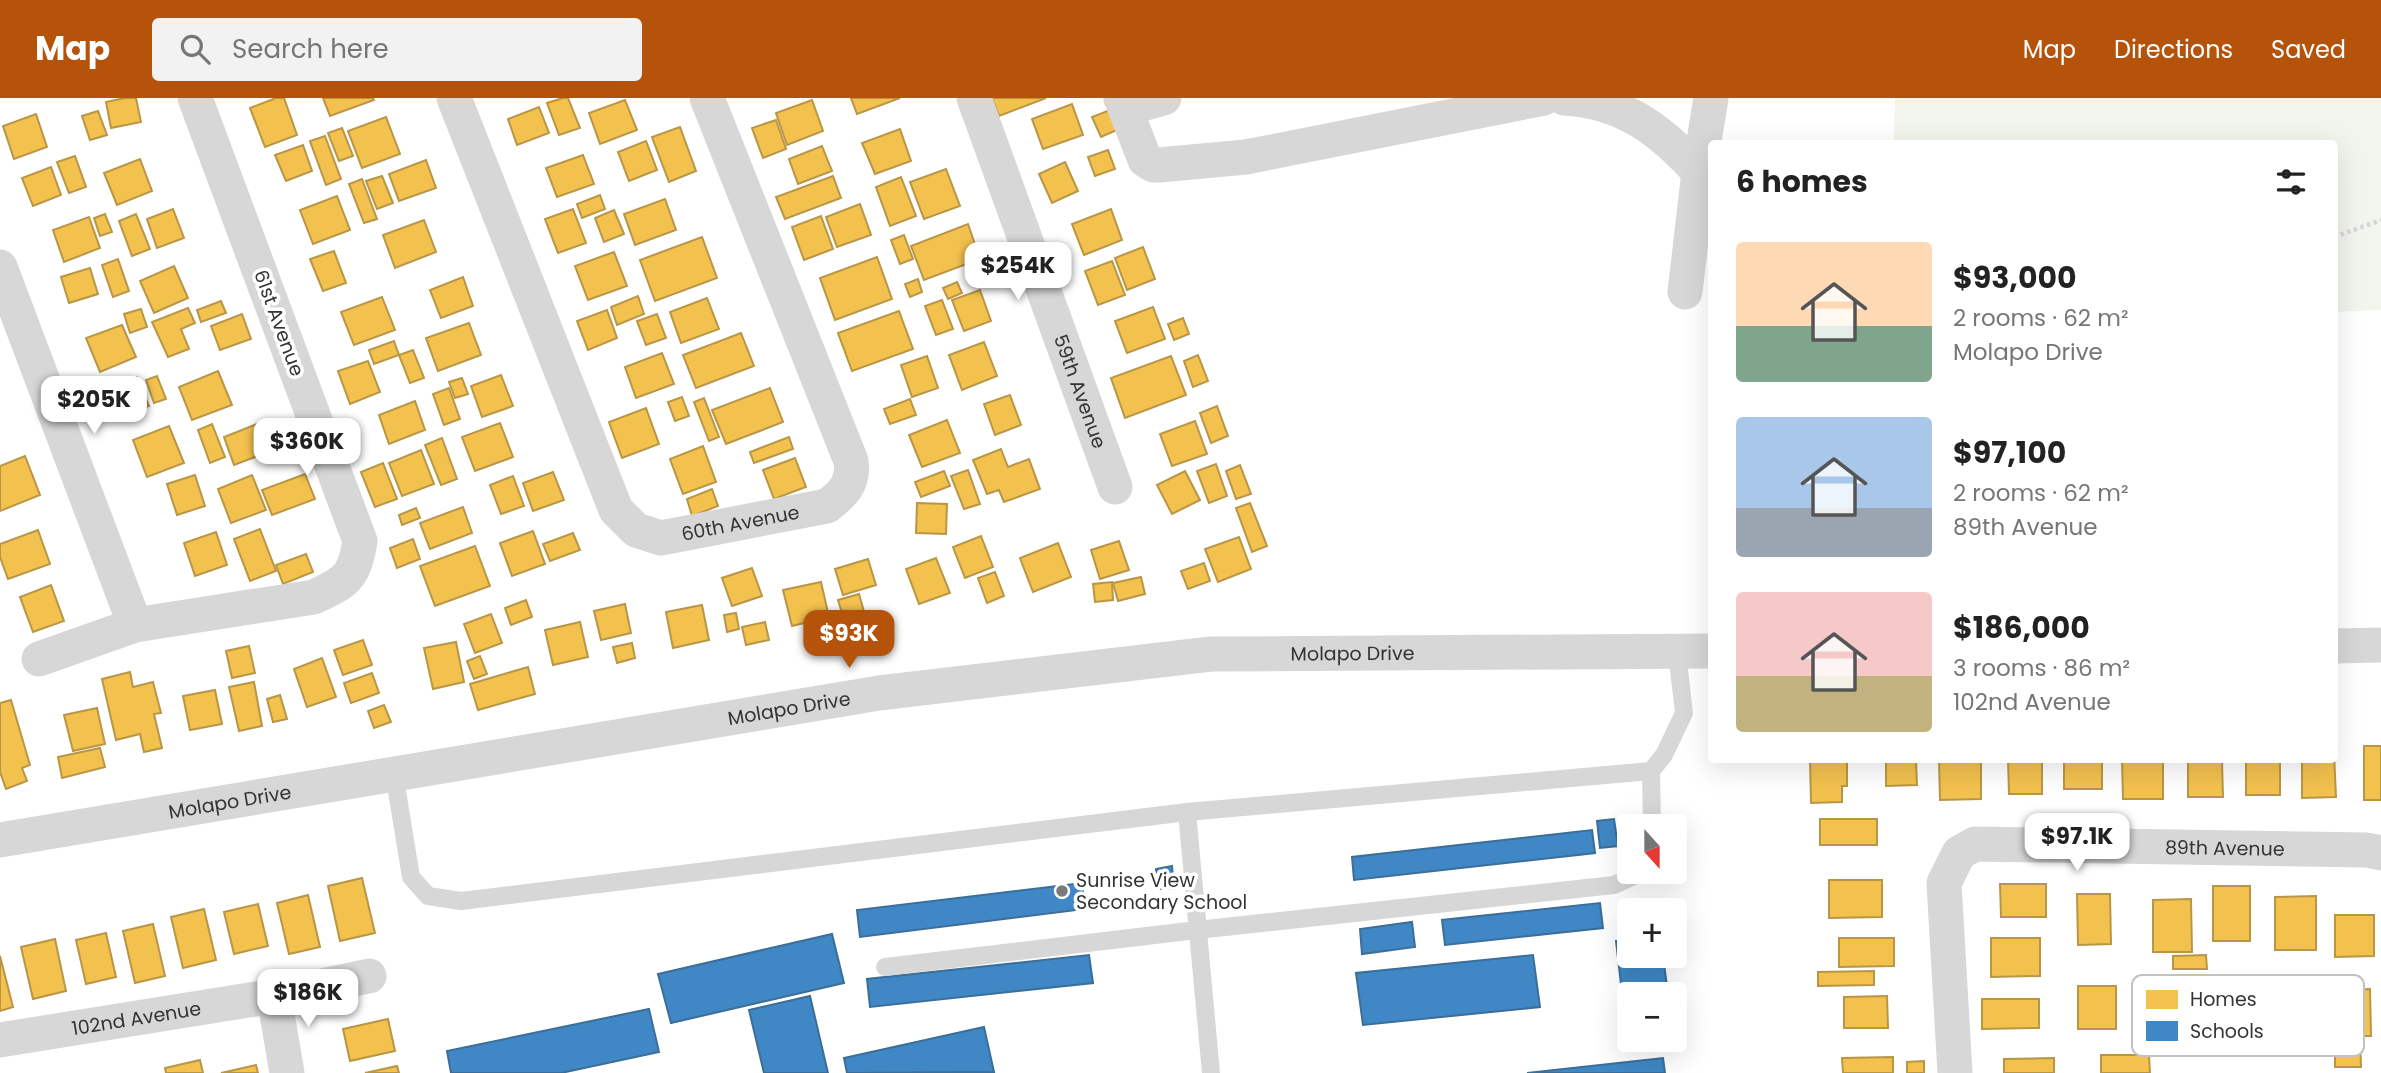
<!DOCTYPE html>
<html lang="en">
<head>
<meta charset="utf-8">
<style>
  :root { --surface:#fff; --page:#f2f2f2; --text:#222; --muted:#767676; --accent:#b45309 }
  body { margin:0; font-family:Poppins,sans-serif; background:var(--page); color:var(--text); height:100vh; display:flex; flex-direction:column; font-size:26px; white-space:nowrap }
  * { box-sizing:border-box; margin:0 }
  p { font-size:23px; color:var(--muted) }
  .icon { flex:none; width:38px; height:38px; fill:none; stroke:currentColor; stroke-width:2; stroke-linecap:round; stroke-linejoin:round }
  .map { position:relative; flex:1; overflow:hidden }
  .details { position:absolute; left:1708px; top:42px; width:630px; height:623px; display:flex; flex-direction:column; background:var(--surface); border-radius:7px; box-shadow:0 7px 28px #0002 }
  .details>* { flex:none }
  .needle { width:46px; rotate:159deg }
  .controls { position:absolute; left:1617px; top:716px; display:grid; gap:14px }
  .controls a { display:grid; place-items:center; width:70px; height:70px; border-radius:7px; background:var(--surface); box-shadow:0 7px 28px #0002; font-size:35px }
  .price { position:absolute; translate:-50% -60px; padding:0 16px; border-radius:14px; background:#fff; color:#222; font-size:23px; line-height:46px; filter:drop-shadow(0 2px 4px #0008) }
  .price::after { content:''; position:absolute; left:50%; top:42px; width:21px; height:16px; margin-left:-10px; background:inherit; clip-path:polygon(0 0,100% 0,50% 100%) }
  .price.current { background:var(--accent); color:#fff }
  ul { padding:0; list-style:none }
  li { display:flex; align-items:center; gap:21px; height:175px; padding:0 28px }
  li span { display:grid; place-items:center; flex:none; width:196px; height:140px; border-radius:7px; color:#555 }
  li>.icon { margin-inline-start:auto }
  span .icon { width:84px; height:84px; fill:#fffc; stroke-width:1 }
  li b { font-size:30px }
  h2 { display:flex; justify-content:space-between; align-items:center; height:84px; padding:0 28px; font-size:30px }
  header { display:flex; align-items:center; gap:42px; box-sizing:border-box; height:98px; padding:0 35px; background:var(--accent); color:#fff }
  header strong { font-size:33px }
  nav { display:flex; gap:38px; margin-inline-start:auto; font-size:24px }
  .search { width:490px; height:63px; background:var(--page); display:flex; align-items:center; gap:18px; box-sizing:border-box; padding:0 24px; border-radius:7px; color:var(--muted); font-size:26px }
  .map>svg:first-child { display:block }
  .green { fill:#f1f5ed }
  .homes { fill:#f2c14e; stroke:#b99646; stroke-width:2 }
  .schools { fill:#3f88c5; stroke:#3b6e99; stroke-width:2 }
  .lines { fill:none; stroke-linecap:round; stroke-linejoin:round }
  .path { stroke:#d6d6d6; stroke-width:4.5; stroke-dasharray:3.5 3.5; stroke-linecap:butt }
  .lane { stroke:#d7d7d7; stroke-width:18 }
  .street { stroke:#d7d7d7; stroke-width:35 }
  .poi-dot { fill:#7a7a7a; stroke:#fff; stroke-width:2.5 }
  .labels { text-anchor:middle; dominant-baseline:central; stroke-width:7; stroke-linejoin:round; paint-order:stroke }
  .street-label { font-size:19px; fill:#333; stroke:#fff }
  .poi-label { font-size:19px; fill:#333; stroke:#fff; text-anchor:start }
  .key { fill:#fff; stroke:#c2c2c2; stroke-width:2 }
  .key-label { font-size:19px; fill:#333 }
</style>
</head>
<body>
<header>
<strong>Map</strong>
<div class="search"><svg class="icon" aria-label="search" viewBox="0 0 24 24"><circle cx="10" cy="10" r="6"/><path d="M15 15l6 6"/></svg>Search here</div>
<nav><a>Map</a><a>Directions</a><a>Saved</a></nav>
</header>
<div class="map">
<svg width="2381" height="975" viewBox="0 0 2381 975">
  <rect width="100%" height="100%" fill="#fff"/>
  <polygon class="green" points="1895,0 2381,0 2381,212 2335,214 2334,46 1894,45"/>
  <g class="homes">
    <polygon points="125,0 136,0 141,24 111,30 106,4"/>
    <polygon points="276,0 284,0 297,37 265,49 250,10"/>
    <polygon points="323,0 373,0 374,2 330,18"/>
    <polygon points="563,0 568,0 580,30 559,37 547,5"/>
    <polygon points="851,0 900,0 857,16"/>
    <polygon points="992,0 1046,0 999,18"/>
    <polygon points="625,2 637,32 600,46 589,15"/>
    <polygon points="812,2 823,33 787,47 776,15"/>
    <polygon points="1072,6 1083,37 1043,51 1032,21"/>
    <polygon points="539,9 549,35 517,47 508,21"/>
    <polygon points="1110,12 1119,31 1101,39 1092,19"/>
    <polygon points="98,13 107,37 90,42 82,18"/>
    <polygon points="36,16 47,49 14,61 3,28"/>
    <polygon points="386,19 400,56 362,70 348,33"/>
    <polygon points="776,22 786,51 763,60 752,30"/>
    <polygon points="680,29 696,73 669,84 652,39"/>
    <polygon points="342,30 353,58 339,63 328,35"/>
    <polygon points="900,31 911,63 875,76 862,45"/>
    <polygon points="325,38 341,81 326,87 310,43"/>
    <polygon points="646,43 657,72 629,83 618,54"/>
    <polygon points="303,47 312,73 286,83 275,57"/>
    <polygon points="822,48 832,73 798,86 789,61"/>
    <polygon points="1108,52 1115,71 1095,78 1088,59"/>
    <polygon points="583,57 594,86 557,99 546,70"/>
    <polygon points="75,58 86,89 69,95 57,64"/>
    <polygon points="140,61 152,93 117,107 104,75"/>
    <polygon points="426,62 436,90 399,103 389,76"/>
    <polygon points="1065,64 1078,93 1052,105 1039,76"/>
    <polygon points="51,69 61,97 33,108 22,80"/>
    <polygon points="946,71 960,108 924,121 910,84"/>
    <polygon points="382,78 393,105 377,111 366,83"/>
    <polygon points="833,78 841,100 785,121 776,99"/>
    <polygon points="901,79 916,118 890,128 876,89"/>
    <polygon points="362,81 377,121 364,125 349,86"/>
    <polygon points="600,97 605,111 582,120 577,106"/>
    <polygon points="337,98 350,132 313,146 300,112"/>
    <polygon points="665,101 676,132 635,147 624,116"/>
    <polygon points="860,106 871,137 837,149 826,119"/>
    <polygon points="173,111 184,140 157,150 147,121"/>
    <polygon points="573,111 586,145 558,155 545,121"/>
    <polygon points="1111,111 1122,142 1084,157 1072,126"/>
    <polygon points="614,112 624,136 604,144 595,120"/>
    <polygon points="105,116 112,134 100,138 94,120"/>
    <polygon points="136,116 150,151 132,158 119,123"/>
    <polygon points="821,118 833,151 804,162 792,129"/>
    <polygon points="89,119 100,150 64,164 53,132"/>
    <polygon points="424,122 436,154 395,170 383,137"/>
    <polygon points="968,126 980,161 924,182 911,148"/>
    <polygon points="904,137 913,161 900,166 891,142"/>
    <polygon points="702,139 717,180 655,203 640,162"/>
    <polygon points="1143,149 1155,181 1127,192 1115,160"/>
    <polygon points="334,153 346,185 323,193 310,161"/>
    <polygon points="614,154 627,188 588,202 575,168"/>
    <polygon points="877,159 892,201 835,222 820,180"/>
    <polygon points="118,161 129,193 113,199 102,167"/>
    <polygon points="1112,163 1125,197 1098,207 1085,173"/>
    <polygon points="174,168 188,200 154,215 140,183"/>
    <polygon points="90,170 98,196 69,205 61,179"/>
    <polygon points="463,179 473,208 441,220 430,192"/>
    <polygon points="918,181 922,194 910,199 905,186"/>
    <polygon points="957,184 962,195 948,201 943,190"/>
    <polygon points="980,192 991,223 964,233 952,202"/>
    <polygon points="638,198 644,216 617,227 611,209"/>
    <polygon points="382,199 395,232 354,247 341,214"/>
    <polygon points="707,200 719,231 681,245 670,214"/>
    <polygon points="942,202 953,231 936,237 925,208"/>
    <polygon points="221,203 226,215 201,224 197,212"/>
    <polygon points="1153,209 1165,241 1127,255 1115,223"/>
    <polygon points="188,210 195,225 181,231 189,251 168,259 152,224"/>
    <polygon points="141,211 147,229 130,235 124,216"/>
    <polygon points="607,212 617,240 588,252 577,223"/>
    <polygon points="899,213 913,251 852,273 838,235"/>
    <polygon points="242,216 251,241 220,252 211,228"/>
    <polygon points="657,216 666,240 646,247 637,223"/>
    <polygon points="1183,220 1189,236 1174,242 1168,226"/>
    <polygon points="469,225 481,257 438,273 426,240"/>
    <polygon points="122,227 136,259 100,274 86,240"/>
    <polygon points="741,235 754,268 696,290 683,257"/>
    <polygon points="394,243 399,257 374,266 369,252"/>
    <polygon points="984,244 997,278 962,292 949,257"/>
    <polygon points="413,252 424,280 410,285 399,257"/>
    <polygon points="662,255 674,286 636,300 625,269"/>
    <polygon points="1198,257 1208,283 1193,289 1184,263"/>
    <polygon points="927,258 938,290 912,299 901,267"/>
    <polygon points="1171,258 1186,297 1125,320 1111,280"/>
    <polygon points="368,263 380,294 350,306 338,273"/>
    <polygon points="218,273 232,307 192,322 179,289"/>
    <polygon points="501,277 513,308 482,319 471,288"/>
    <polygon points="157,278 166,301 154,305 146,282"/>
    <polygon points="137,279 149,308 125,318 113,290"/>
    <polygon points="462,280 468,296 455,300 449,284"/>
    <polygon points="449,290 460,321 444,327 433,296"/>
    <polygon points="770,290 783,324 726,346 712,312"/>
    <polygon points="1010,297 1021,327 995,337 984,306"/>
    <polygon points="682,299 689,318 675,323 668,304"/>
    <polygon points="704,300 719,339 709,343 694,304"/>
    <polygon points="910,301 916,317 890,326 884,311"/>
    <polygon points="415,303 425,332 389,346 379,317"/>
    <polygon points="1217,308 1228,338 1211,345 1200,315"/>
    <polygon points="646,310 659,346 622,360 609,324"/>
    <polygon points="947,322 960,355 922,369 909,337"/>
    <polygon points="1195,323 1207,356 1172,368 1160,336"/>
    <polygon points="500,325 513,359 475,373 462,339"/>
    <polygon points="212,326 225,359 210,365 198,332"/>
    <polygon points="257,326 268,354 234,367 224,339"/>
    <polygon points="169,328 184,365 147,379 133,342"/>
    <polygon points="789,339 793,351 754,365 750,354"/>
    <polygon points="442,340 457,381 441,387 425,347"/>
    <polygon points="703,348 716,384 683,396 670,361"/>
    <polygon points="1001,351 1008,369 1029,361 1040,391 1004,404 999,392 987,396 973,362"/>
    <polygon points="421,352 434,386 402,398 389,365"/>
    <polygon points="25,358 40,397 0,413 0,368"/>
    <polygon points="795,360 806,389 774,401 763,372"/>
    <polygon points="383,365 397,401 375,409 361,374"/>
    <polygon points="1216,366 1227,398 1209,405 1197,373"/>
    <polygon points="1240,367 1251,396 1236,401 1226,373"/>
    <polygon points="968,372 980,406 964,411 951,378"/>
    <polygon points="944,373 950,388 921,399 915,384"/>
    <polygon points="1185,373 1200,402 1172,416 1157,387"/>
    <polygon points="553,374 564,402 533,413 523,385"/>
    <polygon points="305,376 315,401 272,417 262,392"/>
    <polygon points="195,377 205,408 177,417 167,386"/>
    <polygon points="252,377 266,412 231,425 218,391"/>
    <polygon points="513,378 524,408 501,416 490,387"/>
    <polygon points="712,391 718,408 692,418 687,401"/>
    <polygon points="917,405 947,406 946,436 916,435"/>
    <polygon points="1250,405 1267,448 1252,454 1236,410"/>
    <polygon points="463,409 472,435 430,451 420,425"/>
    <polygon points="416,410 420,420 402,427 399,417"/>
    <polygon points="260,431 276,473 250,483 234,441"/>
    <polygon points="38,432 50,466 8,481 0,459 0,446"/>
    <polygon points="533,433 545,466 512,478 500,445"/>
    <polygon points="216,434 227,467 195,478 184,445"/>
    <polygon points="573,435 580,452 550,463 543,446"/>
    <polygon points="981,438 993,469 965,480 953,449"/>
    <polygon points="1239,439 1251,471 1218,484 1205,451"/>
    <polygon points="413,441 420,461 397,470 390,450"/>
    <polygon points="1119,443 1129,472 1100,481 1091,452"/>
    <polygon points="1058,445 1071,479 1033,494 1020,460"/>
    <polygon points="475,448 490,488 435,508 420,468"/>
    <polygon points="306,456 313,474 283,486 276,467"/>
    <polygon points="936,460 950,495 919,506 906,471"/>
    <polygon points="868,461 876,487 843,497 835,471"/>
    <polygon points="1204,465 1210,483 1188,491 1181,473"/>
    <polygon points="752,470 762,498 732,508 722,480"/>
    <polygon points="995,474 1004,498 987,505 978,480"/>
    <polygon points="1141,479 1145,496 1118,503 1113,485"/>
    <polygon points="821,484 829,519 792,528 783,492"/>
    <polygon points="1112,484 1113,502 1095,504 1093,486"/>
    <polygon points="51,487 64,523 33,534 20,499"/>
    <polygon points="859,496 865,517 844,522 838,502"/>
    <polygon points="526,502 532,519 511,527 505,510"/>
    <polygon points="625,506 631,535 601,542 594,513"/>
    <polygon points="702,507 709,542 673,550 666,514"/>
    <polygon points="736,515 739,531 727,534 724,517"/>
    <polygon points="491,516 502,545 475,555 464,526"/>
    <polygon points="580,524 588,559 553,567 545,532"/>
    <polygon points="765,524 769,542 746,547 742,529"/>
    <polygon points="839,524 843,537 831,540 828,526"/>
    <polygon points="363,542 372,567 343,577 334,552"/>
    <polygon points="456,544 464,584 433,591 424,550"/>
    <polygon points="632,545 635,560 617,565 613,549"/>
    <polygon points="249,548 255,575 232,580 226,553"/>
    <polygon points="480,558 487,576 474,581 467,563"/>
    <polygon points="322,560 336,599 307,609 294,571"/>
    <polygon points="528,569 535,596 478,612 470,586"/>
    <polygon points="130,574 133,589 153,584 161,615 154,616 162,650 144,654 140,636 116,642 102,581"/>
    <polygon points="372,575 379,595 351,605 344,585"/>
    <polygon points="254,584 262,628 239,633 229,589"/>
    <polygon points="215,592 222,626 190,632 183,598"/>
    <polygon points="280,597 287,621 273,624 267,601"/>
    <polygon points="11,602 30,667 22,670 27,683 6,691 0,674 0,605"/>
    <polygon points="384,607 391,624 374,630 368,613"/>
    <polygon points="97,610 105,646 73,653 64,617"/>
    <rect x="2364" y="648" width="17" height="54"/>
    <polygon points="100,650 105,669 62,680 58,659"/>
    <polygon points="2334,655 2336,699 2302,700 2302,662 2334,662"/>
    <polygon points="1810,662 1847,662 1847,688 1842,688 1842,704 1811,705"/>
    <polygon points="1886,662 1916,662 1917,687 1886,688"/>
    <polygon points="1939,662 1981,662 1981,701 1940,702"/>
    <polygon points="2008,662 2042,662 2042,696 2009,696"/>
    <rect x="2064" y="662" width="38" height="29"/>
    <polygon points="2122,662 2163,662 2163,701 2123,701"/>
    <polygon points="2188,662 2222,662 2223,699 2188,699"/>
    <rect x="2246" y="662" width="34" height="35"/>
    <rect x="1820" y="721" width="57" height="26"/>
    <polygon points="362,780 375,835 340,843 328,788"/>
    <polygon points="1829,782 1882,782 1882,819 1829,820"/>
    <polygon points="2000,786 2046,786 2046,819 2001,819"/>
    <rect x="2213" y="788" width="37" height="55"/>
    <polygon points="2077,796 2110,796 2111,846 2078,847"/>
    <polygon points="308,797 320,849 289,856 277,805"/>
    <polygon points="2316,798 2316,852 2275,852 2275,799"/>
    <polygon points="2191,801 2192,854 2153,854 2153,802"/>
    <polygon points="258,806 268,848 234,856 224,814"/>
    <polygon points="204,811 216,862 183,870 171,819"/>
    <polygon points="2335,817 2374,817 2374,858 2335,859"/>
    <polygon points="153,826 165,878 135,885 123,833"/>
    <polygon points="106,835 116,879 86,886 76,842"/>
    <polygon points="1839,840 1894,840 1894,868 1839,869"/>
    <polygon points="1991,840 2040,840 2040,878 1991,879"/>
    <polygon points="55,841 66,893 33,901 21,849"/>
    <polygon points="2206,857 2207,871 2173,871 2173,858"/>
    <polygon points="0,858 13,909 0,913"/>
    <polygon points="1874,873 1874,887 1818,888 1818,874"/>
    <rect x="2078" y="888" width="38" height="43"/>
    <polygon points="2370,891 2371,938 2360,938 2361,969 2335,969 2335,892"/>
    <polygon points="1887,898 1888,930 1844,930 1844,899"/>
    <polygon points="1982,901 2039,901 2039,930 1982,931"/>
    <polygon points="388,921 395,953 350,963 343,931"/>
    <polygon points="2101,957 2149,957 2150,975 2101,975"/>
    <polygon points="1893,959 1893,975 1843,975 1842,960"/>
    <polygon points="2054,960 2054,975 2004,975 2004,961"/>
    <polygon points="200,962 203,975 166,975 165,970"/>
    <polygon points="1924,963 1924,975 1907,975 1907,964"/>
    <polygon points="256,967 258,975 221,975"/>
    <polygon points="397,968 399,975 365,975"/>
  </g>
  <g class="schools">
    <polygon points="1614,721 1618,748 1600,750 1597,723"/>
    <polygon points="1592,732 1595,755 1354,782 1352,759"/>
    <polygon points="1172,768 1174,790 1158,791 1156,771"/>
    <polygon points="1082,785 1085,811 860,839 857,812"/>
    <polygon points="1600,805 1603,830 1445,847 1442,822"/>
    <polygon points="1412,824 1415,849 1362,856 1360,831"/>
    <polygon points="832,836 844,885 671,925 658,876"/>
    <polygon points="1629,842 1629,858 1663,858 1668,896 1629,896 1629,912 1624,912 1616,843"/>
    <polygon points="1089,857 1093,885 870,909 867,881"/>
    <polygon points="1533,857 1540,909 1363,927 1356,875"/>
    <polygon points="810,898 828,975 764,975 749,912"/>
    <polygon points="649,911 659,954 561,975 451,975 447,953"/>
    <polygon points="984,929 994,974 847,975 844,960"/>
    <polygon points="1663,960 1665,975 1527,975"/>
  </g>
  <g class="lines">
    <polyline class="path" points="2334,139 2381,122"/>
    <g class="lane">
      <polyline points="1651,673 1652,728"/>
      <polyline points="394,675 411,779 428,798 461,803 1187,714 1651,673 1664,657 1684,615 1677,554"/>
      <polyline points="1187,714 1211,975"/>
      <polyline points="885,869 1197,832 1614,787 1642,774"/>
    </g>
    <g class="street">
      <path id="s1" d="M 454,0 L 616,412 L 636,432 L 661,440 L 827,408 C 844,395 854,385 851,363 L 707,0"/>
      <path id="s2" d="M 974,0 L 1115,389"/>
      <polyline points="1121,0 1145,62 1153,67 1159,67 1246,59 1544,0"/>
      <polyline points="1121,0 1146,5 1164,0"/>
      <path d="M 1564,0 C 1623,3 1661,32 1699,74"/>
      <polyline points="0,169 135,527"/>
      <polyline points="1685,194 1699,74 1711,0"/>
      <polyline points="2334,548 2381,547"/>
      <path d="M 39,561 L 135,527 L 314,499 C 346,484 354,480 360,443 L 195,0"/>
      <path id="s3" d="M 0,742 L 879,595 L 1211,556 L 1712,553"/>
      <polyline points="274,898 287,975"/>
      <path id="s4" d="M 0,942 L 274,898 L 369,878"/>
      <path id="s5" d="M 1955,975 L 1944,785 L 1959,755 L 1975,746 L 2367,752 L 2381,755"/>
    </g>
  </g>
  <circle class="poi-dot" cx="1062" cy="793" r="7"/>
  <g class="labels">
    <g class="street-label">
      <text transform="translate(279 225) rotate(70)">61st Avenue</text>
      <text stroke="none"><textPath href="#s2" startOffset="312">59th Avenue</textPath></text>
      <text stroke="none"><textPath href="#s1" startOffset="578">60th Avenue</textPath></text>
      <text stroke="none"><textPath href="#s3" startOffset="1367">Molapo Drive</textPath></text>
      <text stroke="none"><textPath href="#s3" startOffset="800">Molapo Drive</textPath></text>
      <text stroke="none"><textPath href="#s3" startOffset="233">Molapo Drive</textPath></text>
      <text stroke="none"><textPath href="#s5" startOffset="492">89th Avenue</textPath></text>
      <text stroke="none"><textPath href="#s4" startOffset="138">102nd Avenue</textPath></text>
    </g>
    <g class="poi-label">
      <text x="1076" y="782">Sunrise View<tspan x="1076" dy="22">Secondary School</tspan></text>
    </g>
  </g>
  <rect x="2132" y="877" width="232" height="81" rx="10" class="key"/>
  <rect x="2146" y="892" width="32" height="19" fill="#f2c14e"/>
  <rect x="2146" y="923" width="32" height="20" fill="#3f88c5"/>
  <g class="key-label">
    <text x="2190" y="908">Homes</text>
    <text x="2190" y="940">Schools</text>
  </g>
</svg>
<div class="controls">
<a><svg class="needle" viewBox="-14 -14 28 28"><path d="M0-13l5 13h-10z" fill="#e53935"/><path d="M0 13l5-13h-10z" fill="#767676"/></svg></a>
<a>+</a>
<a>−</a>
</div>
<b class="price" style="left:1018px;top:204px">$254K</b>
<b class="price" style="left:94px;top:338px">$205K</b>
<b class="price" style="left:307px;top:380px">$360K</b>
<b class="price current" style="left:849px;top:572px">$93K</b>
<b class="price" style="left:2077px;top:775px">$97.1K</b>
<b class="price" style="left:308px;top:931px">$186K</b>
<section class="details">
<h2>6 homes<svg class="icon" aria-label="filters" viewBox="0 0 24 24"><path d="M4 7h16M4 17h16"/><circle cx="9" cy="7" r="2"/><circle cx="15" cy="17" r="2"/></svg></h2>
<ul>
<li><span style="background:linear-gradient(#ffd9b3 60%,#7fa58c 0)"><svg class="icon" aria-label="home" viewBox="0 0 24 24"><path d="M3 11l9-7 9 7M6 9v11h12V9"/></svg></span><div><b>$93,000</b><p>2 rooms · 62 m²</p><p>Molapo Drive</p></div></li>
<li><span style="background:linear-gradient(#a9c7e8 65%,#9aa5b1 0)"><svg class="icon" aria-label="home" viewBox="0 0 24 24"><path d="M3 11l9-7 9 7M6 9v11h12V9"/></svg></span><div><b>$97,100</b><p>2 rooms · 62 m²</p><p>89th Avenue</p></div></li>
<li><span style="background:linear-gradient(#f6c9c9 60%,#c2b280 0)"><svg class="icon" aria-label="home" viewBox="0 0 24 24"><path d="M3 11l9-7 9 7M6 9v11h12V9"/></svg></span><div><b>$186,000</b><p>3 rooms · 86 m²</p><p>102nd Avenue</p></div></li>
</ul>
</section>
</div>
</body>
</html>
